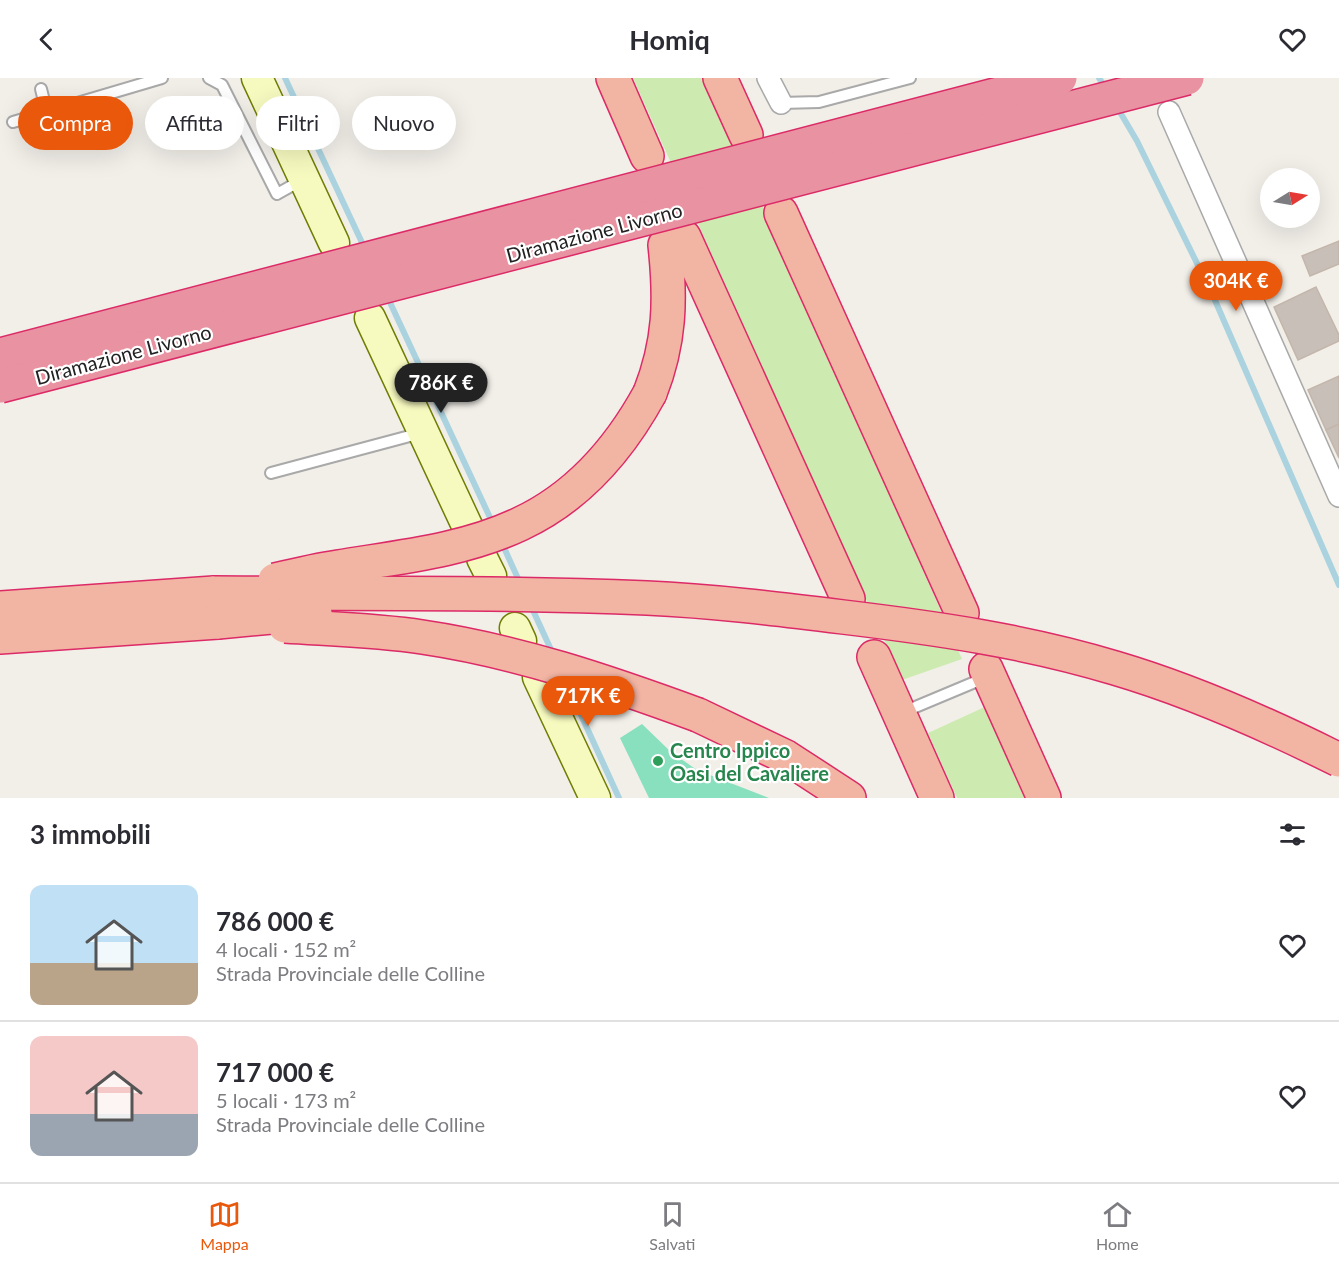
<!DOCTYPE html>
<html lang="it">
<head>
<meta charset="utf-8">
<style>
  :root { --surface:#fff; --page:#f7f7f7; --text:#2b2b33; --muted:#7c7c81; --line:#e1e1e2; --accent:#ea580c }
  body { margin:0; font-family:Lato,sans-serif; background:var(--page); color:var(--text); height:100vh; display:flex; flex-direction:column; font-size:22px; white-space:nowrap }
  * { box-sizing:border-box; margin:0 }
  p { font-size:20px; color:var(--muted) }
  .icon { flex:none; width:33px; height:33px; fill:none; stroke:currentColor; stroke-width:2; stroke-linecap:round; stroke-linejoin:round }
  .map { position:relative; height:720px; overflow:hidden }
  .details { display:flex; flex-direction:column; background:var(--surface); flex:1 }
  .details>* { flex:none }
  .hud { position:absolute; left:18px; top:18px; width:600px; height:54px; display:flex; gap:12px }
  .needle { width:39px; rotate:79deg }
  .buttons { position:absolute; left:1260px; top:90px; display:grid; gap:12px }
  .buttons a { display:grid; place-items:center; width:60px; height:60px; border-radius:50%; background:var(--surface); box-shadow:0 6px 24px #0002; font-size:30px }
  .price { position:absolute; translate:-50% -51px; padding:0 14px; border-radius:21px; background:var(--accent); color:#fff; font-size:20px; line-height:39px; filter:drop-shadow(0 2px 3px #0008) }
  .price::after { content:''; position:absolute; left:50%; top:36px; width:18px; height:14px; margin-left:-9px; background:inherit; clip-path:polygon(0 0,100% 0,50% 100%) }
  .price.current { background:#222; color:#fff }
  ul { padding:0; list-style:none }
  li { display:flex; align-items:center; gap:18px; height:150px; padding:0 30px }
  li+li { border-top:2px solid var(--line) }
  li span { display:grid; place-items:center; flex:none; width:168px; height:120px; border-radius:12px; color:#555 }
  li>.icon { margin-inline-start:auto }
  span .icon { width:72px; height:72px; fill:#fffc; stroke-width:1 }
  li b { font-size:26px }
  h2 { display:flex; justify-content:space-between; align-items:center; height:72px; padding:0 30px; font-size:26px }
  .chip { padding:0 21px; border-radius:27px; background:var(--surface); box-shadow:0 6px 24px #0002; font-size:21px; line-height:54px }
  .chip.current { background:var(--accent); color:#fff }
  header { display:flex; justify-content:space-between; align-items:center; height:78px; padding:0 30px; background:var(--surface); font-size:27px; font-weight:700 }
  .dock { display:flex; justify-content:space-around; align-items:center; height:84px; border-top:2px solid var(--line); background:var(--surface); font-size:16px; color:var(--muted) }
  .dock a { display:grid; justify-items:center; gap:3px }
  .dock .current { color:var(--accent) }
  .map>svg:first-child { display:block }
  .grass { fill:#cdebb0 }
  .pitch { fill:#88e0be }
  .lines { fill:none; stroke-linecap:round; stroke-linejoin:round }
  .stream { stroke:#aad3df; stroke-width:6 }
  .building { fill:#c7bfb8; stroke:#c4b6ab; stroke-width:1.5 }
  .service-casing { stroke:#a9a9a9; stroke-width:14 }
  .minor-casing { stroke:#a9a9a9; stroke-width:24 }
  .secondary-casing { stroke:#707d05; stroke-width:33 }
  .trunk-casing { stroke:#dc2a67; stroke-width:36 }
  .service { stroke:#fff; stroke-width:10 }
  .minor { stroke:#fff; stroke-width:21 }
  .secondary { stroke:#f7fabf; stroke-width:30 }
  .trunk { stroke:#f2b4a3; stroke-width:33 }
  .trunk-bridge-casing { stroke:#dc2a67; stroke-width:36; stroke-linecap:butt }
  .motorway-bridge-casing { stroke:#dc2a67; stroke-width:36; stroke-linecap:butt }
  .trunk-bridge { stroke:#f2b4a3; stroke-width:33 }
  .motorway-bridge { stroke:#e892a2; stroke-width:33 }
  .leisure-dot { fill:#2e9e5b; stroke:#fff; stroke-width:2 }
  .labels { text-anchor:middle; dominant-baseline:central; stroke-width:4.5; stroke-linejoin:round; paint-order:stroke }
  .street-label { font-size:20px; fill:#222; stroke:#fff }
  .leisure-label { font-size:20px; font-weight:bold; fill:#27864d; stroke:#fff; text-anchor:start }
</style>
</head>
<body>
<header><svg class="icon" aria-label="back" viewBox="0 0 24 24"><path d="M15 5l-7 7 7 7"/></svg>Homiq<svg class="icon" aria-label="heart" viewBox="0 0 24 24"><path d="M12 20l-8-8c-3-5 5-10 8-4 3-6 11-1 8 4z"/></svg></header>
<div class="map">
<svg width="1339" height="720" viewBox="0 0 1339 720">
  <rect width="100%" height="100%" fill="#f2efe9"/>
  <g class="grass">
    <polygon points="633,0 706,0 962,581 902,602"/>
    <polygon points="989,627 1031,720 957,720 928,655"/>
  </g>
  <polygon class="pitch" points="642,646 671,674 697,692 769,720 649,720 620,660"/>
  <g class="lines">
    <g class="stream">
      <polyline points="285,0 365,171"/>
      <polyline points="1099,0 1106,10"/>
      <polyline points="1117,29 1137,63 1214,220 1339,507"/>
      <polyline points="387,218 493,446"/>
      <polyline points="501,463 520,505"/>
      <polyline points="531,528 553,576"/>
      <polyline points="566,604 619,720"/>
    </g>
  </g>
  <g class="building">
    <polygon points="1339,163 1339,186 1310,198 1302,178"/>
    <polygon points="1265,184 1270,196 1258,202 1253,190"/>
    <polygon points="1316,209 1339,257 1339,263 1298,282 1274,229"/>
    <polygon points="1339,298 1339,346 1326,352 1308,312"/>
    <polygon points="1339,346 1339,380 1326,352"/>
  </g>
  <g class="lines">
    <defs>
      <g id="service">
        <polyline points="209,0 222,7 277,116 302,102"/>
        <polyline points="41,11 44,23 55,31"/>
        <polyline points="781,25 819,24 910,0"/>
        <polyline points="13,44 162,0"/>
        <polyline points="271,395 421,355"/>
        <polyline points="901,635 987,599"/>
      </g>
      <g id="minor">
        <polyline points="768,0 781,25"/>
        <polyline points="1169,34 1339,418"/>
      </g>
      <g id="secondary">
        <polyline points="257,0 334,165"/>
        <polyline points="370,240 469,452"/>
        <polyline points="482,480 491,498"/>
        <polyline points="515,550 521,563"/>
        <polyline points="538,599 595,720"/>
      </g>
      <g id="trunk">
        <polyline points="613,0 647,78"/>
        <polyline points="720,0 746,57"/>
        <polyline points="781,135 962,535"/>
        <polyline points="684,159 848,521"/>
        <path d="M 650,315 C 670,264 671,222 665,167"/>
        <polyline points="0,530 214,515"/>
        <polyline points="0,559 218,544"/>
        <polyline points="874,579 937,720"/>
        <polyline points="986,591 1044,720"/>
        <polyline points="698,637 786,679 849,720"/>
      </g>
    </defs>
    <use href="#service" class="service-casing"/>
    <use href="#minor" class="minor-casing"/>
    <use href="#secondary" class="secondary-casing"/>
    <use href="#trunk" class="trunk-casing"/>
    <use href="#service" class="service"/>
    <use href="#minor" class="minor"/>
    <use href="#secondary" class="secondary"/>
    <use href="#trunk" class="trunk"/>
    <defs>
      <g id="trunk-bridge">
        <path d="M 275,502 C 296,497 317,492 338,489 C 399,479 463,473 520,446 C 578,419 620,370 650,315"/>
        <path d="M 214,515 C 359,516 503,514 647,520 C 713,523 778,531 843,539 C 935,550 1026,563 1115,590 C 1193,613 1267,646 1339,682"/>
        <polyline points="218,544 315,535"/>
        <path d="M 285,548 C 331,551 377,552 422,559 C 517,573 608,604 698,637"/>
      </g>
      <g id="motorway-bridge">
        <polyline points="0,277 1060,0"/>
        <polyline points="0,308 1187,0"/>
      </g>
    </defs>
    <use href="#trunk-bridge" class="trunk-bridge-casing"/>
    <use href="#motorway-bridge" class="motorway-bridge-casing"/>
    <use href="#trunk-bridge" class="trunk-bridge"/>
    <use href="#motorway-bridge" class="motorway-bridge"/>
  </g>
  <circle class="leisure-dot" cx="658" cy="683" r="6"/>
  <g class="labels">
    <g class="street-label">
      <text transform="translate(594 154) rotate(-15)">Diramazione Livorno</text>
      <text transform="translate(123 276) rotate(-15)">Diramazione Livorno</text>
    </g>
    <g class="leisure-label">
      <text x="670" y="672">Centro Ippico<tspan x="670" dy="23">Oasi del Cavaliere</tspan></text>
    </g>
  </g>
</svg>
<div class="buttons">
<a><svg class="needle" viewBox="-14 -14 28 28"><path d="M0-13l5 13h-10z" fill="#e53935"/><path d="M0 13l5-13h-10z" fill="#7c7c81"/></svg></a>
</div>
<b class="price" style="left:1236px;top:234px">304K €</b>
<b class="price current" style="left:441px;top:336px">786K €</b>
<b class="price" style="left:588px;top:649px">717K €</b>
<div class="hud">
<a class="chip current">Compra</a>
<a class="chip">Affitta</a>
<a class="chip">Filtri</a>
<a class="chip">Nuovo</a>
</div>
</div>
<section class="details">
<h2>3 immobili<svg class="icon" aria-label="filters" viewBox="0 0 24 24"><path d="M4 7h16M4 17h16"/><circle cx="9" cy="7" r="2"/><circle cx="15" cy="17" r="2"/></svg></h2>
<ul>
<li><span style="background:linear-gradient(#bfe0f5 65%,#b9a48a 0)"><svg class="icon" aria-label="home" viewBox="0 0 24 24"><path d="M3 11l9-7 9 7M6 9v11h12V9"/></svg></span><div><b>786 000 €</b><p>4 locali · 152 m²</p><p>Strada Provinciale delle Colline</p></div><svg class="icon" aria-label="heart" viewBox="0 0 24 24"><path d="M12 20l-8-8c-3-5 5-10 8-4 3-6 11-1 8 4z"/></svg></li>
<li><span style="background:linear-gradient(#f6c9c9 65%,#9aa5b1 0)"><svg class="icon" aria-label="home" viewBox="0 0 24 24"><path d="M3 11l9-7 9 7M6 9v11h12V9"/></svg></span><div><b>717 000 €</b><p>5 locali · 173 m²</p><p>Strada Provinciale delle Colline</p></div><svg class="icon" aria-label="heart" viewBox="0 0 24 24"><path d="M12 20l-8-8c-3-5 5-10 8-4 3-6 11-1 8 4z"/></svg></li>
</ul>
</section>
<nav class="dock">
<a class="current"><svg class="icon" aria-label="map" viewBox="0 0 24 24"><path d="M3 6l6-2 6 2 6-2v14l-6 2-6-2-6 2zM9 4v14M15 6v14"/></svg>Mappa</a>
<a><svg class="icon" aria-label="saved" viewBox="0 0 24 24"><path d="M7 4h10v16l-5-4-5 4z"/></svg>Salvati</a>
<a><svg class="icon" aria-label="home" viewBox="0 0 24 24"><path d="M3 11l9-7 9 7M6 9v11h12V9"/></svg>Home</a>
</nav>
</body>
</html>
